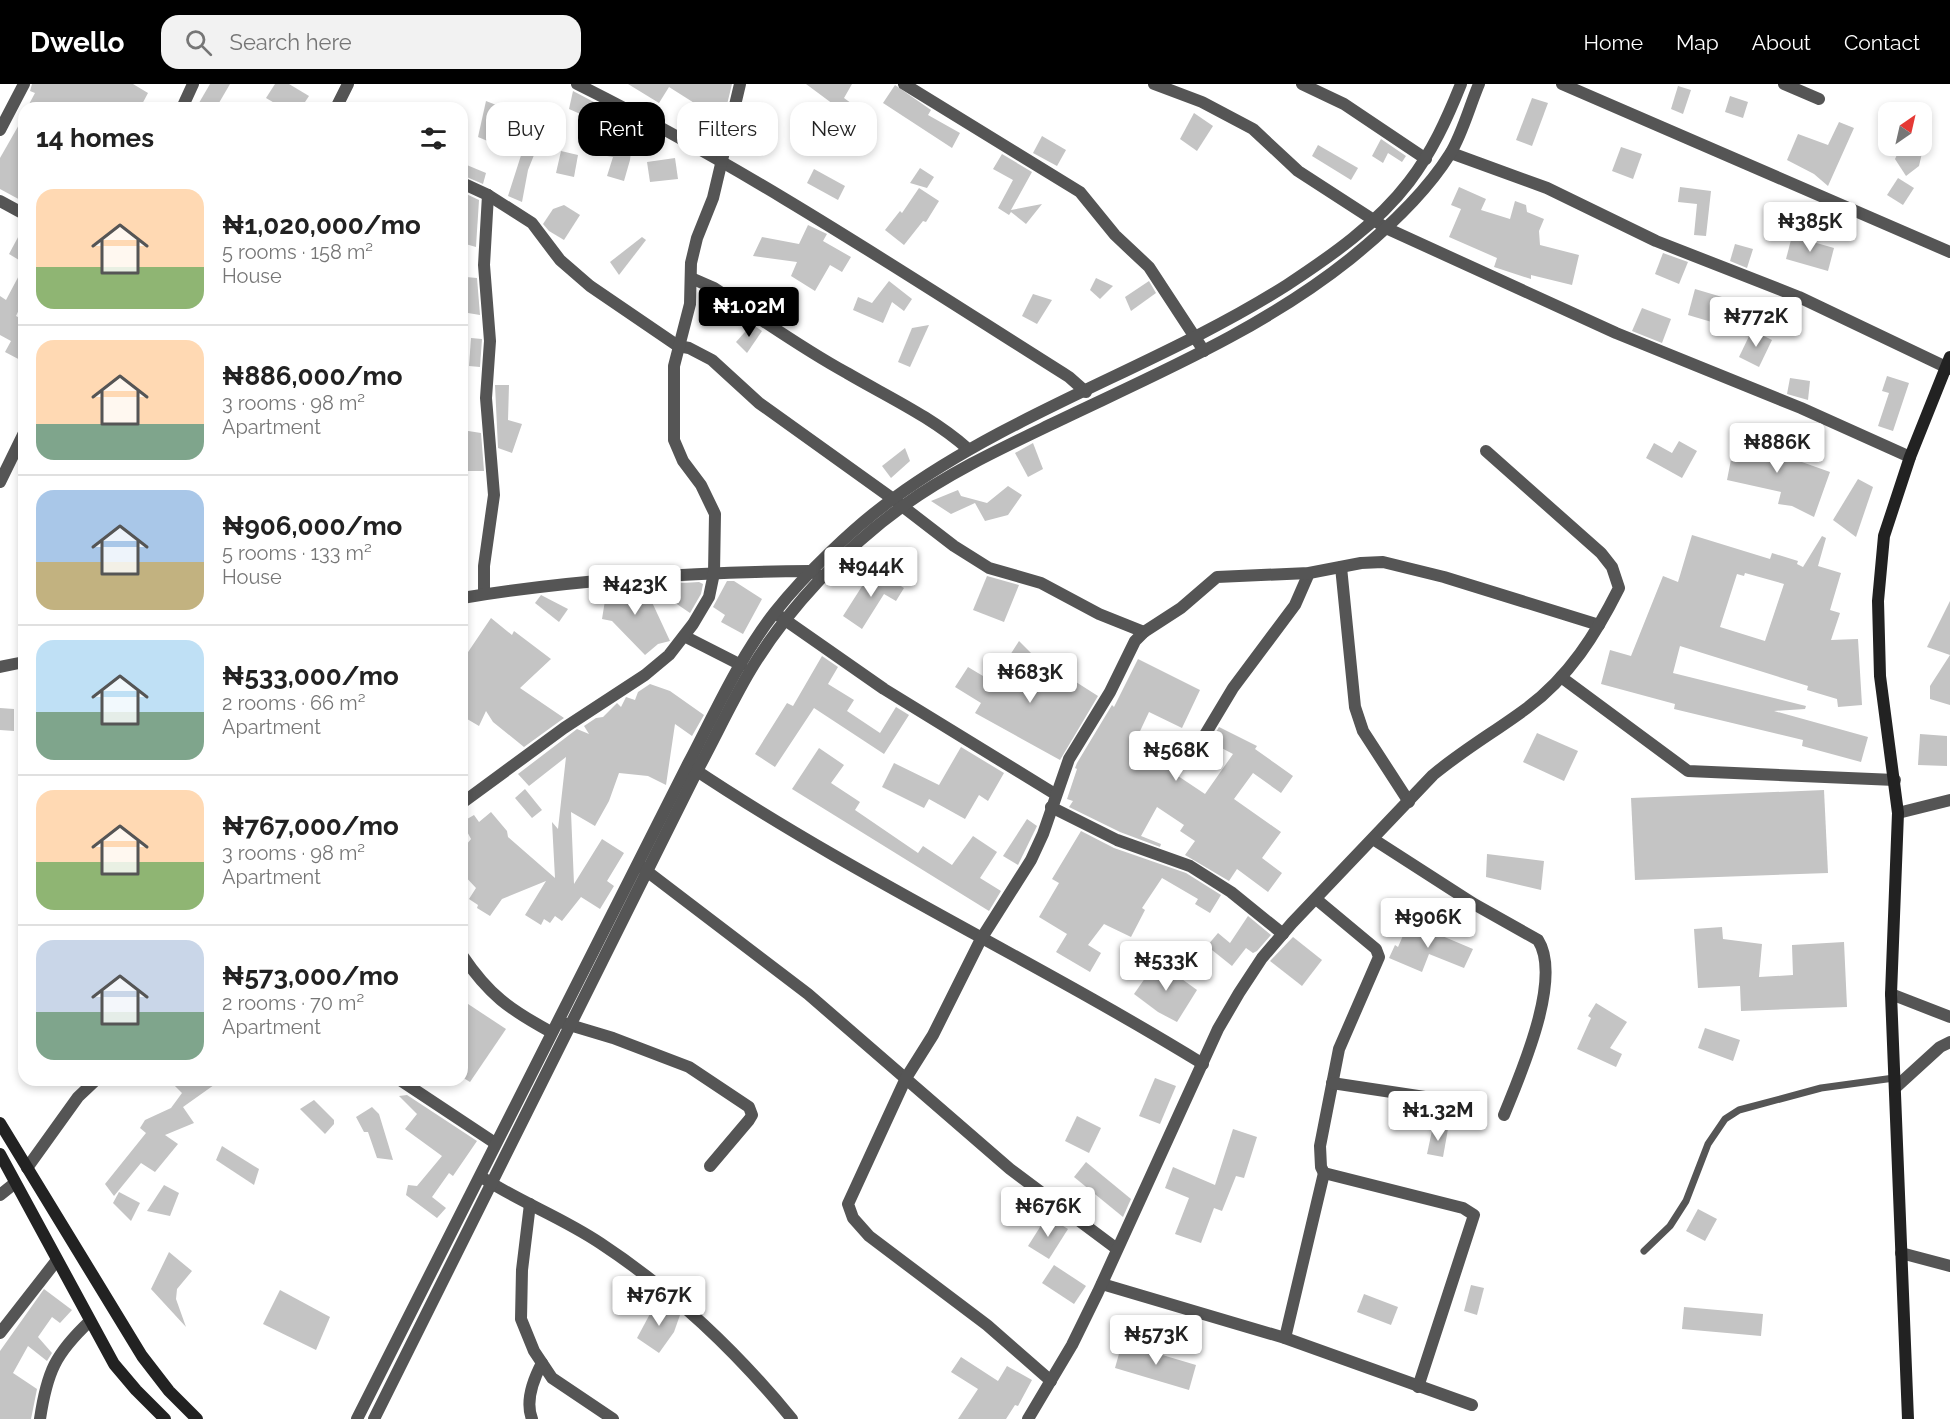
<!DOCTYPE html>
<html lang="en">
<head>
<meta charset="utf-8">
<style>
  :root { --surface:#fff; --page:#f2f2f2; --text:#222; --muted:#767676; --line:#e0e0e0; --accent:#000 }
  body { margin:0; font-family:Raleway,sans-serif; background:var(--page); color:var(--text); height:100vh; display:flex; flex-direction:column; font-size:22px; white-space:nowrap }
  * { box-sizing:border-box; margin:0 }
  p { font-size:20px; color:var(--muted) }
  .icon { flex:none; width:33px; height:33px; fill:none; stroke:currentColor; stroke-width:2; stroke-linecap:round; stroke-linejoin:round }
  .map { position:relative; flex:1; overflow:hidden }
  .details { position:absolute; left:18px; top:18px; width:450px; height:984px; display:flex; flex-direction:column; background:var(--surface); border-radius:18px; box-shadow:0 3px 9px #0003 }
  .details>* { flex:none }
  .top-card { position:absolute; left:486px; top:18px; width:570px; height:54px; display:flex; gap:12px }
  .needle { width:39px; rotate:34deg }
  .buttons { position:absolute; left:1878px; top:18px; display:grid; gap:12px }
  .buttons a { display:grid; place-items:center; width:54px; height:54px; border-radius:12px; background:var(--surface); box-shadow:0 3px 9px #0003; font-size:30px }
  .price { position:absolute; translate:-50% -51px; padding:0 14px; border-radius:6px; background:#fff; color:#222; font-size:20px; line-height:39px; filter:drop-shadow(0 2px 3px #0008) }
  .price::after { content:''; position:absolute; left:50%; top:36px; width:18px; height:14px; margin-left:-9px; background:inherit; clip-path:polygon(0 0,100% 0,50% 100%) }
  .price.on { background:var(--accent); color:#fff }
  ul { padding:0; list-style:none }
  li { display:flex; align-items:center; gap:18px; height:150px; padding:0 18px }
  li+li { border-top:2px solid var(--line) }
  li span { display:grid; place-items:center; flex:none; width:168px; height:120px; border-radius:18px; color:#555 }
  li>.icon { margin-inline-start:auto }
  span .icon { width:72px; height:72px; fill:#fffc; stroke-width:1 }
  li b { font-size:26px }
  h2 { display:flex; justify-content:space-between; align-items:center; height:72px; padding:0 18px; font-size:26px }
  .tag { padding:0 21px; border-radius:18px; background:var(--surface); box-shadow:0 3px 9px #0003; font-size:21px; line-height:54px }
  .tag.on { background:var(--accent); color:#fff }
  header { display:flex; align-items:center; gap:36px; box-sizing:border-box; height:84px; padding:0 30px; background:var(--accent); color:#fff }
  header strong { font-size:28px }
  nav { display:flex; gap:33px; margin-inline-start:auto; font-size:21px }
  .search { width:420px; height:54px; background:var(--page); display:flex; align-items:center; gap:15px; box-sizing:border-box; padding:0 21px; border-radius:18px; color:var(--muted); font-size:22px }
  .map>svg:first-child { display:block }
  .building { fill:#c4c4c4; fill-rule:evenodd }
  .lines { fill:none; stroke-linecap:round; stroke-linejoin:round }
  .service { stroke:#555; stroke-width:7 }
  .minor { stroke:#555; stroke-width:12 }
  .tertiary { stroke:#555; stroke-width:12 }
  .secondary { stroke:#222; stroke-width:12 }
</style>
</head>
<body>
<header>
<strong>Dwello</strong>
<div class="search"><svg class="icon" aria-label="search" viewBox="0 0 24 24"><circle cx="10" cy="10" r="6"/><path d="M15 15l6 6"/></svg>Search here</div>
<nav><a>Home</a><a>Map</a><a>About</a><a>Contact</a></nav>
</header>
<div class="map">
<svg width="1950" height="1335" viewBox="0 0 1950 1335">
  <rect width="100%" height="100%" fill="#fff"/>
  <g class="building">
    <polygon points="32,0 133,0 148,9 140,24 27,24 35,9 30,7"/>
    <polygon points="210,0 230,0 216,24 196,24"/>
    <polygon points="275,0 289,0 309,12 301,24 283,24 266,14"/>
    <polygon points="628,0 732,0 721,45 695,28 699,22 669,3 659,19"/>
    <polygon points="806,0 852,0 844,14 859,25 842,48 827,37 837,23"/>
    <polygon points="895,1 931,26 928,31 960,49 952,64 883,19"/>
    <polygon points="1678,2 1691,6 1683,30 1671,25"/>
    <polygon points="573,7 609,26 603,40 569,25"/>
    <polygon points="1730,12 1748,18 1743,34 1725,28"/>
    <polygon points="1532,14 1548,19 1532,62 1516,56"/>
    <polygon points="486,17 504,24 490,58 478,53"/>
    <polygon points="1194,29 1213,42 1197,67 1180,55"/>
    <polygon points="24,32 24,118 0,105 0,74"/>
    <polygon points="1839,38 1854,44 1828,102 1814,90 1787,76 1798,50 1828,61"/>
    <polygon points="604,47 633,50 630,76 624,97 607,92 613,73 601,71"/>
    <polygon points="1042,52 1066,66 1057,82 1033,69"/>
    <polygon points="1381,55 1406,72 1402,78 1388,69 1383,79 1372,72"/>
    <polygon points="1318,61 1358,84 1351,96 1312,72"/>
    <polygon points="524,62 536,66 528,86 522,118 508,112"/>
    <polygon points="1901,62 1916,62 1922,69 1919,82 1906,92 1895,75"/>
    <polygon points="1621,63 1642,70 1633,95 1612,87"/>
    <polygon points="561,67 578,71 574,93 556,89"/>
    <polygon points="1002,70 1032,88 1011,126 1042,120 1026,140 1011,128 1009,131 998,124 1013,96 993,85"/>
    <polygon points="675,74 678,95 650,98 647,78"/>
    <polygon points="462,79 486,89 483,100 462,91"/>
    <polygon points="920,84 934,93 927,104 910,99"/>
    <polygon points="814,85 845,102 838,116 807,99"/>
    <polygon points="1898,94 1914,104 1903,121 1887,111"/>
    <polygon points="1459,103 1486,115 1481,126 1510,135 1515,117 1526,121 1527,128 1544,135 1539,147 1540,161 1579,171 1572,201 1531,191 1531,195 1494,183 1497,174 1449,153 1461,125 1451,121"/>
    <polygon points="1680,103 1711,107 1706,152 1694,151 1697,120 1678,118"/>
    <polygon points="919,104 939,117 926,138 923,137 904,161 885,146 900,127 902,129"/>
    <polygon points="462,108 479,116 476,163 462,159"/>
    <polygon points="564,121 580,131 564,156 549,147 543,140 553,125"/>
    <polygon points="808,141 827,150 823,157 851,173 842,188 830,181 815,207 791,192 797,178 753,172 762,153 799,160"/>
    <polygon points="24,142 24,179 9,170"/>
    <polygon points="1792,152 1834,164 1828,187 1786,175"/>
    <polygon points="642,153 646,156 619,191 610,178"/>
    <polygon points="1735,160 1753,165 1747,184 1730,177"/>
    <polygon points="1663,169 1688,178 1679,200 1655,190"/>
    <polygon points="24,182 24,215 16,232 22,235 24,231 24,278 5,268 11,257 0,251 0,212 6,216"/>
    <polygon points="466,193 477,194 480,231 462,228"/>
    <polygon points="1096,194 1113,202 1100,215 1090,206"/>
    <polygon points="889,197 912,215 904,227 892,218 883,239 853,226 858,213 872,219"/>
    <polygon points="1149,197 1156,209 1131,227 1125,213"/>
    <polygon points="1695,205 1722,213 1715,239 1688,231"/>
    <polygon points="1033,210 1052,216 1037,240 1022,232"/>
    <polygon points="1642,224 1671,235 1662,259 1632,247"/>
    <polygon points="752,240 762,247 747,269 736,258"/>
    <polygon points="929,241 910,283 898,278 912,244"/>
    <polygon points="1752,246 1772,256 1759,283 1739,273"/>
    <polygon points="471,254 482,255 480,283 469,282"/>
    <polygon points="1887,292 1909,299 1893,347 1878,342 1889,309 1882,307"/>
    <polygon points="1790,294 1810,297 1808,316 1787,310"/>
    <polygon points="495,301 509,301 508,336 522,340 512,369 498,364"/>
    <polygon points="462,346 481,349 484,387 462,387"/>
    <polygon points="1736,350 1776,358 1774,368 1830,388 1814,433 1792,422 1778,420 1781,408 1727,396"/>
    <polygon points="1679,357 1697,367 1682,394 1646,374 1654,359 1672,369"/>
    <polygon points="1033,359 1043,385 1028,393 1015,369"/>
    <polygon points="905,364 910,377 891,394 882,382"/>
    <polygon points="1858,395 1873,403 1856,453 1833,436"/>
    <polygon points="1008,402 1022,411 1008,431 985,437 975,419 951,430 931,417 958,406 961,412 987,419"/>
    <path d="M 1692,451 L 1770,475 L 1772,469 L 1798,477 L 1797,480 L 1803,483 L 1822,452 L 1826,454 L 1818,482 L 1841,489 L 1830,526 L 1840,529 L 1831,556 L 1858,555 L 1862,621 L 1838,623 L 1837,615 L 1807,606 L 1808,602 L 1680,562 L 1673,589 L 1806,622 L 1805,625 L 1774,627 L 1868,653 L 1861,678 L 1802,662 L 1803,656 L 1674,625 L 1675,620 L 1601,600 L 1610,566 L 1631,572 L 1663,492 L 1678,498 ZM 1745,489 L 1784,500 L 1765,557 L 1720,543 L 1737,490 L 1744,492 Z"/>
    <polygon points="873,485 904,504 896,517 884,510 862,545 843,532"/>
    <polygon points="987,492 1019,501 1004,538 973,526"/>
    <polygon points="727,497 734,497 762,515 743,550 721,538 725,531 713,523"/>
    <polygon points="699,498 703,500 701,510 690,529 649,501"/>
    <polygon points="644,501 670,557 658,560 645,571 612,537 602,535 607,504"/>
    <polygon points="541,511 568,525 559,538 535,519"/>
    <polygon points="1950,517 1950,621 1930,615 1930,602 1950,571 1927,563"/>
    <polygon points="491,534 512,551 514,547 551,575 520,604 564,634 524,663 493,638 486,627 479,642 462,632 462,577"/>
    <polygon points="1019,557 1036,574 1023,588 1054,608 1065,591 1098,612 1060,676 975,629 981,619 955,603 968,583 993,598"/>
    <polygon points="822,572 838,583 828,600 854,616 847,627 880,649 896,623 909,631 884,670 814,624 775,683 755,670 787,619 793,622"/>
    <polygon points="1138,575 1200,606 1182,644 1149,628 1133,662 1205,710 1233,670 1210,658 1219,643 1257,662 1255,665 1293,692 1281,709 1253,689 1234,715 1281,748 1262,774 1282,789 1268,808 1237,785 1229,797 1185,771 1195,757 1180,747 1184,741 1157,723 1141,752 1161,760 1160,763 1120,748 1069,723 1073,717 1067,715 1077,685 1075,684 1077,679 1112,621 1114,623"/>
    <polygon points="650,600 670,607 704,631 692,652 675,640 666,701 648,692 619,689 609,717 595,742 571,728 574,800 602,755 624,769 607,797 614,802 600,825 581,813 562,837 555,832 550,839 544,835 541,841 525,831 546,797 502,815 490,832 477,824 478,821 469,815 476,804 462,789 462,766 471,755 462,738 474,731 479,738 491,728 507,747 508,753 555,794 552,738 558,745 566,673 529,702 518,690 577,645 589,650 584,642 596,634 603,633 617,619 621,623 626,613 635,616 638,608"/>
    <polygon points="0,624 14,625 14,647 0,646"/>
    <polygon points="1537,649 1578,667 1564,697 1523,678"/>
    <polygon points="1920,650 1947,652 1947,682 1918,681"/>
    <polygon points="961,663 1004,689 988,717 979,711 965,735 929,715 924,724 882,703 894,679 939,701"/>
    <polygon points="819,664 844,681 831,699 860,718 855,726 918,769 923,762 952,781 973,752 997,768 980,794 1001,807 989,827 792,705"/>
    <polygon points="525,705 542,726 532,734 515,714"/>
    <polygon points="1824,706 1828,789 1635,796 1631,714"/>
    <polygon points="1027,735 1037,742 1018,781 1003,772"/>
    <polygon points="1081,747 1114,764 1186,789 1221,811 1210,829 1195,820 1198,815 1162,794 1142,824 1145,826 1131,853 1104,840 1088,861 1101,869 1090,888 1056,868 1067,850 1039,833 1059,799 1052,795"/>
    <polygon points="1487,770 1544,777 1541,806 1486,793"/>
    <polygon points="1248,832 1271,851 1257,867 1253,869 1246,864 1232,882 1207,862 1218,849 1230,859"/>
    <polygon points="1409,838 1473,865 1464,884 1429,870 1422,888 1389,874 1395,861 1398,863"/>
    <polygon points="1722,843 1723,855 1762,860 1759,893 1793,891 1792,861 1844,858 1847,923 1741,927 1740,902 1698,904 1694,845"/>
    <polygon points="1293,853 1322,876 1302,902 1270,877"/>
    <polygon points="1157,877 1197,906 1177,938 1158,928 1134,910"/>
    <polygon points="462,916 506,945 470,998 462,993"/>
    <polygon points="1596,919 1627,938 1610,964 1622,970 1616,983 1577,965 1591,934 1588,932"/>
    <polygon points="1705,944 1740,956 1733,977 1698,964"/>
    <polygon points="1155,994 1176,1002 1160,1040 1139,1032"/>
    <polygon points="169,996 221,996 183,1023 194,1039 165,1051 178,1060 155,1088 141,1079 114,1112 105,1100 146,1049 140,1044 145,1036 171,1024 182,1009"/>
    <polygon points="407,1011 477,1057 453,1092 449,1089 432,1113 446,1124 437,1134 406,1111 408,1101 417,1102 442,1072 405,1045 417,1030 399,1012"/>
    <polygon points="314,1016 334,1036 334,1040 325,1050 300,1025"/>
    <polygon points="372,1023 379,1030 393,1076 377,1074 368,1048 364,1048 356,1033"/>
    <polygon points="1077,1032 1101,1044 1089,1069 1065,1057"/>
    <polygon points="1433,1042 1448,1045 1443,1073 1427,1070"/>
    <polygon points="1233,1045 1257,1053 1244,1094 1236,1092 1222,1127 1214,1124 1201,1159 1175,1150 1189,1114 1165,1104 1173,1083 1215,1101"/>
    <polygon points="222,1062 259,1085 254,1101 216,1076"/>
    <polygon points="1086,1078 1131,1115 1123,1133 1074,1093"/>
    <polygon points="164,1101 179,1109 170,1132 147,1127"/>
    <polygon points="119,1108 140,1119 131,1137 113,1119"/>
    <polygon points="1698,1125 1717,1135 1705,1157 1686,1147"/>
    <polygon points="1047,1132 1068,1145 1049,1175 1028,1162"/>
    <polygon points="169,1168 192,1187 177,1205 176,1215 186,1243 151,1205"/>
    <polygon points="1054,1181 1086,1202 1074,1220 1042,1199"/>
    <polygon points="1471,1201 1484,1204 1477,1231 1464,1227"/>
    <polygon points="44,1205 72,1226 60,1239 52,1233 38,1253 52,1269 47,1277 28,1262 13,1289 37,1305 31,1335 0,1335 0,1267"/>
    <polygon points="280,1206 330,1233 316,1266 263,1240"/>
    <polygon points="1364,1210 1398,1223 1391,1241 1357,1228"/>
    <polygon points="664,1217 680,1231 674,1248 659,1269 637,1254 651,1228"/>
    <polygon points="1684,1223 1763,1230 1761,1252 1682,1245"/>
    <polygon points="1122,1259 1196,1281 1189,1306 1115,1284"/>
    <polygon points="961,1273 998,1297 1007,1282 1032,1296 1018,1322 1015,1321 1006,1335 958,1335 978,1305 951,1288"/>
  </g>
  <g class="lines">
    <polyline class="service" points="1644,1167 1670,1142 1686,1117 1708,1060 1725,1035 1739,1026 1821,1004 1894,994"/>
    <g class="minor">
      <path d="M 577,0 C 748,85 907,191 1069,293 L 1086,308"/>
      <polyline points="904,0 1080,108 1115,151 1149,183 1204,267"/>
      <polyline points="1154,0 1202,18 1253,45 1298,87 1386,144 1616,249 1801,324 1910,373"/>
      <polyline points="1302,0 1344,20 1426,75"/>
      <polyline points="1562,0 1950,168"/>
      <polyline points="1784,0 1819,15"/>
      <polyline points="182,24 193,0"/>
      <polyline points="336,24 348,0"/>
      <polyline points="0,46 24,0"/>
      <polyline points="1451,69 1547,104 1656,157 1799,213 1950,285"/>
      <polyline points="462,99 488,111 532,139 560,176 590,202 678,262 689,264 712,276 759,319 893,415 954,462 989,484 1041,499 1099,530 1144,548"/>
      <polyline points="0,117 24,130"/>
      <path d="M 691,194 L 714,204 C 758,233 801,264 847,289 C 888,313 932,333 968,365"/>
      <polyline points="0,398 24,349"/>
      <polyline points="1341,483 1355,623 1363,647 1409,718"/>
      <polyline points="484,510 484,482 494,411 486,314 490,257 484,181 488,111"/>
      <path d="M 462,514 C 577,495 693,488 810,487 L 818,491"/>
      <polyline points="778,531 884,605 1055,710"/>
      <polyline points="684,552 741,581"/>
      <polyline points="0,583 24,578"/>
      <polyline points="1561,593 1688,687 1895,696"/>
      <polyline points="1197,664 1233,604 1295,521 1309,489"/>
      <path d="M 688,681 C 853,792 1034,876 1203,980"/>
      <polyline points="462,719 564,644 645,591 669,571 693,540 709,513 714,489 715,430 701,401 683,377 674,356 674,282 690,220 691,179 697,154 713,114 740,0"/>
      <polyline points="1051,723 1117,756 1190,782 1231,808 1283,850"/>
      <polyline points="1898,729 1950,716"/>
      <path d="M 1373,755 L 1474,820 L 1538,856 C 1563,895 1520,991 1504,1031"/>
      <polyline points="640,782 808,910 1010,1085 1117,1165"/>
      <polyline points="1316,815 1376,865 1379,873 1339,965 1320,1062 1321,1083 1324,1089 1463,1124 1474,1131 1418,1303"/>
      <path d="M 462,871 C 489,911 509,925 551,948"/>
      <polyline points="1891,910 1950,933"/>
      <polyline points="563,939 613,954 689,983 749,1023 752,1031 749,1036 710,1082"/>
      <polyline points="400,996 495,1059"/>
      <polyline points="1332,999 1438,1015"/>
      <polyline points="1895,1004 1940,963 1950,958"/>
      <polyline points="27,1084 78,1013 96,996"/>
      <path d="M 483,1094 C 520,1118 563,1134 600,1159 C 673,1207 737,1268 792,1335"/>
      <polyline points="0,1111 15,1099"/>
      <polyline points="530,1120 522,1186 521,1235 534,1267 552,1294 613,1335"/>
      <polyline points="1901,1169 1950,1182"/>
      <polyline points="1102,1200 1285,1254 1472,1321"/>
      <polyline points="0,1249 57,1176"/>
      <polyline points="1285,1254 1324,1089"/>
      <polyline points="1051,1297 987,1241 869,1152 853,1134 848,1120 906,994 933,951 981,855 1031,776 1043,750 1069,675 1110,608 1135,557 1144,548 1181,524 1217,493 1309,489 1361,479 1383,478 1444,493 1599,541"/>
      <path d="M 40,1335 C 47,1288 55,1270 90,1237"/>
      <path d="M 532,1335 C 525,1317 533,1296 542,1279"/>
      <path d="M 1028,1335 L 1072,1261 L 1098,1208 L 1218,945 L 1239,909 L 1262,874 L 1292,839 L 1433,691 C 1463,666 1496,647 1527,624 C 1569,593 1596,550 1619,504 L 1612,483 L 1601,469 L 1486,367"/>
    </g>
    <g class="tertiary">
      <path d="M 357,1335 L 688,680 C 715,629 739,574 775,528 C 805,490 855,442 894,414 C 1015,326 1161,281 1287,201 C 1331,172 1377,140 1409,98 C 1432,68 1447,35 1461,0"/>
      <path d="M 374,1335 L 697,687 C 715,654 731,619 750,587 C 787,525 845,464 903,422 C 950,388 1002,364 1054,339 C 1156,290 1261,246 1350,175 C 1387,145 1425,110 1450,70 C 1462,51 1470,21 1479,0"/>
    </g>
    <g class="secondary">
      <polyline points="0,1039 142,1272 169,1307 197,1335"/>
      <polyline points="0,1070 114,1280 136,1306 165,1335"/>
      <polyline points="1908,1335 1891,910 1898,729 1880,592 1878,517 1884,452 1910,373 1950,273"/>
    </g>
  </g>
</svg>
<div class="buttons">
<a><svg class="needle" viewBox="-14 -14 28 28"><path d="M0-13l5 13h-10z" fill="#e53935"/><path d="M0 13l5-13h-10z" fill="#767676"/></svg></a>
</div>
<b class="price" style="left:1810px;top:169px">₦385K</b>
<b class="price on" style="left:749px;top:254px">₦1.02M</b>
<b class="price" style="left:1756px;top:264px">₦772K</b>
<b class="price" style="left:1777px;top:390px">₦886K</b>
<b class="price" style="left:871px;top:514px">₦944K</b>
<b class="price" style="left:635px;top:532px">₦423K</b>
<b class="price" style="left:1030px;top:620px">₦683K</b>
<b class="price" style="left:1176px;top:698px">₦568K</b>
<b class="price" style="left:1428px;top:865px">₦906K</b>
<b class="price" style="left:1166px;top:908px">₦533K</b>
<b class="price" style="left:1438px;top:1058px">₦1.32M</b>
<b class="price" style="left:1048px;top:1154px">₦676K</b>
<b class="price" style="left:659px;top:1243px">₦767K</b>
<b class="price" style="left:1156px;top:1282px">₦573K</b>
<div class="top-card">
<a class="tag">Buy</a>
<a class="tag on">Rent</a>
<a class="tag">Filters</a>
<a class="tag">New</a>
</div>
<section class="details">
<h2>14 homes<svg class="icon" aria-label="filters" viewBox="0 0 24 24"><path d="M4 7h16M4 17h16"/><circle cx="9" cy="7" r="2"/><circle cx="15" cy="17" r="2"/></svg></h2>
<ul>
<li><span style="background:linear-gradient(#ffd9b3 65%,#8fb573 0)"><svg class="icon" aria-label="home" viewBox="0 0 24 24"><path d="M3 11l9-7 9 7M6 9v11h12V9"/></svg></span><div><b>₦1,020,000/mo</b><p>5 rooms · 158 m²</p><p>House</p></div></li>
<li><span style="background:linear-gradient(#ffd9b3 70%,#7fa58c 0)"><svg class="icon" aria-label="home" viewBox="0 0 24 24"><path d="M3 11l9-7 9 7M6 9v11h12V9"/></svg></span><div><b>₦886,000/mo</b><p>3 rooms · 98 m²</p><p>Apartment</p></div></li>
<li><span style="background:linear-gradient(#a9c7e8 60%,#c2b280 0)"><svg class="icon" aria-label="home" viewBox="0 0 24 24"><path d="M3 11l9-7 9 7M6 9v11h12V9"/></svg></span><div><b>₦906,000/mo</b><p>5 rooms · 133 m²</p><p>House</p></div></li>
<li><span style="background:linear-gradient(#bfe0f5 60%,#7fa58c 0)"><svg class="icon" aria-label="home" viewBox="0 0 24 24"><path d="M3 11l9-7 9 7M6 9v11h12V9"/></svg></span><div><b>₦533,000/mo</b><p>2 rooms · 66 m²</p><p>Apartment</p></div></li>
<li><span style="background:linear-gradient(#ffd9b3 60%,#8fb573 0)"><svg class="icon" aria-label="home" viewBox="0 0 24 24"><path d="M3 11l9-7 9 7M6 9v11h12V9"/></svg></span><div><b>₦767,000/mo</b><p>3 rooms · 98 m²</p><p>Apartment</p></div></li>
<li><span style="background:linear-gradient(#c9d6e8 60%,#7fa58c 0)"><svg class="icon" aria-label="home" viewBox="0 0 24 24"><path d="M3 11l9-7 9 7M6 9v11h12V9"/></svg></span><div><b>₦573,000/mo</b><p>2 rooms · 70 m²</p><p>Apartment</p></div></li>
</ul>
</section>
</div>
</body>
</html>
